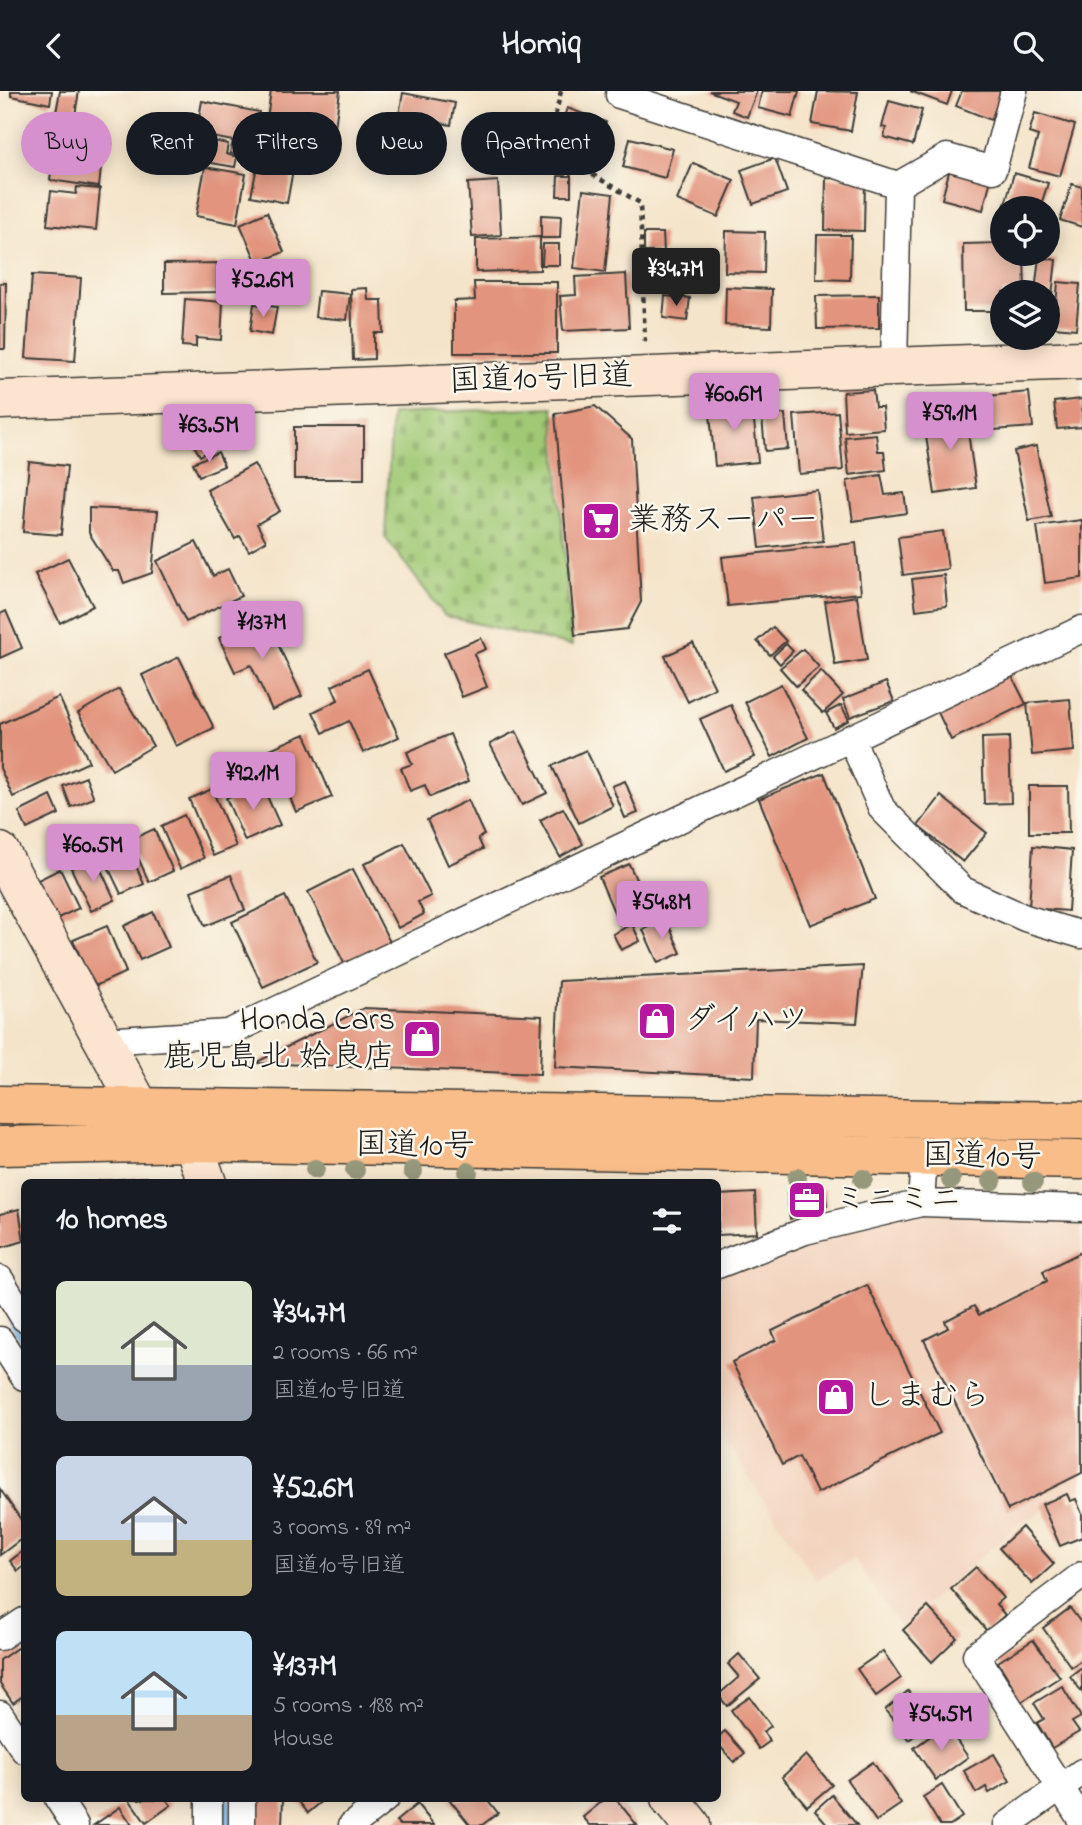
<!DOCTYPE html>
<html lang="en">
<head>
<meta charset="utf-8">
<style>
  :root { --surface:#171b24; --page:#242831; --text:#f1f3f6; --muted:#9ea1a6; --accent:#d690ce }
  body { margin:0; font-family:"Indie Flower","Klee One",sans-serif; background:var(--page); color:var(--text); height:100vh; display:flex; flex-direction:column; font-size:26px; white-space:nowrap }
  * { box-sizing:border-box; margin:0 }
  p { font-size:23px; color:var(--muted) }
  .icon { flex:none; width:38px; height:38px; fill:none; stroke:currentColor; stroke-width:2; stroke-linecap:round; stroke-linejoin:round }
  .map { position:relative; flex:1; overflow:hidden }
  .drawer { position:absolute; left:21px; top:1088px; width:700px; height:623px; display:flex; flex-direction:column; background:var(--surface); border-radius:10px; box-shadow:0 4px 18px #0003 }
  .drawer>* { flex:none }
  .hud { position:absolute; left:21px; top:21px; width:700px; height:63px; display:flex; gap:14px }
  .fabs { position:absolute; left:990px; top:105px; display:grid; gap:14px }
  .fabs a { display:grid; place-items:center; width:70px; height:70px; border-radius:50%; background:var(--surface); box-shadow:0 4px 18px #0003; font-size:35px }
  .price { position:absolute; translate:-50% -60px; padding:0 16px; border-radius:7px; background:var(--accent); color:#111; font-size:23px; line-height:46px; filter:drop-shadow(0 2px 4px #0008) }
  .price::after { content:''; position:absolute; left:50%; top:42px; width:21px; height:16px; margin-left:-10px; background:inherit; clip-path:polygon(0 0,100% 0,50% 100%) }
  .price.current { background:#222; color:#fff }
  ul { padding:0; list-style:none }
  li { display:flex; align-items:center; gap:21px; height:175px; padding:0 35px }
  li span { display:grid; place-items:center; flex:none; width:196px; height:140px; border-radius:10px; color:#555 }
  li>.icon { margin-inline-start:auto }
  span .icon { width:84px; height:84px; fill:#fffc; stroke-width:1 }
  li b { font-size:30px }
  h2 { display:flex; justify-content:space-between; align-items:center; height:84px; padding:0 35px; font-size:30px }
  .tag { padding:0 24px; border-radius:32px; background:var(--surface); box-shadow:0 4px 18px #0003; font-size:24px; line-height:63px }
  .tag.current { background:var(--accent); color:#111 }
  header { display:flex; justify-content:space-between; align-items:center; height:91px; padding:0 35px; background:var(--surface); font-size:32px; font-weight:700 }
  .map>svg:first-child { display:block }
  .built { fill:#f3d4bf }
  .cemetery { fill:url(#cemetery-stones); stroke:#5e7248; stroke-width:2 }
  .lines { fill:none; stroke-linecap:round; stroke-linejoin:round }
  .stream { stroke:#75b1e7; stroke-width:9 }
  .building { fill:#e2947e }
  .street-casing { stroke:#3c3a36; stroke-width:29 }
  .secondary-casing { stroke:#3c3a36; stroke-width:41 }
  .highway-casing { stroke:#3c3a36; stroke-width:41 }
  .path { stroke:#3c3a36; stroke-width:4.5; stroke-dasharray:5 5; stroke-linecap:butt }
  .street { stroke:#fff; stroke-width:26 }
  .secondary { stroke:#fce5d0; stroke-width:38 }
  .highway { stroke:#f8bd89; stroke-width:38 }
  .tree { fill:#96987b }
  .labels { text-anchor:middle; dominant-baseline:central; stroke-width:5; stroke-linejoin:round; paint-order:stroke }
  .street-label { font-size:32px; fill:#1c1c1c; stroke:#fbf7ec }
  .poi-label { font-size:32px; fill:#1c1c1c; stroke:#fbf7ec; text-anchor:start }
</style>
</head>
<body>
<header><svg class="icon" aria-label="back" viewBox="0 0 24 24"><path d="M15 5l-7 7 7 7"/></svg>Homiq<svg class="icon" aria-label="search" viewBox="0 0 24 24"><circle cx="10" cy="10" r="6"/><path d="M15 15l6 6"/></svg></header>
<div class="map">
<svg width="1082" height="1734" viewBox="0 0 1082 1734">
  <defs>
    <pattern id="cemetery-stones" width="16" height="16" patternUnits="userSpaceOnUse" patternTransform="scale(1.75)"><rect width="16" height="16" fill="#a0c974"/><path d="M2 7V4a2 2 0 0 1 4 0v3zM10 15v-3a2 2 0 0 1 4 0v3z" fill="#89ac64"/></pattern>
  </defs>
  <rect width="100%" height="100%" fill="#fbf7ec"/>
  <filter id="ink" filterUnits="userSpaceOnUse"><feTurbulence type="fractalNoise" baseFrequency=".0143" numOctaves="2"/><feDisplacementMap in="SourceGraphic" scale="14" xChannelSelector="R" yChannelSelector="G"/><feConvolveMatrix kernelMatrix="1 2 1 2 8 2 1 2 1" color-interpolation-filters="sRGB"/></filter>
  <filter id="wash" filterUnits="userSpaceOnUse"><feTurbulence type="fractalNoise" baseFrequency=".00686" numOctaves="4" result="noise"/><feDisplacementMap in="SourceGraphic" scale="28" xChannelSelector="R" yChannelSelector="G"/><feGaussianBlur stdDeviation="1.57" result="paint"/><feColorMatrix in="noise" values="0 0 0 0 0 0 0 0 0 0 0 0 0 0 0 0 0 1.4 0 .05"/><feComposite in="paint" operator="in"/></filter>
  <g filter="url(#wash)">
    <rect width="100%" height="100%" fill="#f4e4c9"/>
    <polygon class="built" points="921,1112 1082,1117 1082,1399 1017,1435 900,1536 854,1467 816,1489 718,1339 718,1174"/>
    <polygon class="cemetery" points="553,316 572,555 445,525 385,446 392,323"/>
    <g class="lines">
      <g class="stream">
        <polyline points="12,1229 24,1248"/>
        <polyline points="226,1708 228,1734"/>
      </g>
    </g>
    <g id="blocks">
      <g class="building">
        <polygon points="11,0 52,0 50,13 11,5"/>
        <polygon points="60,0 79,0 74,31 55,27"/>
        <polygon points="271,0 340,0 331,66 263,55"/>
        <polygon points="709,0 757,0 747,26 732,20 736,10"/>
        <polygon points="762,0 799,0 792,26 758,17"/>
        <polygon points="818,0 858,1 851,40 812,33"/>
        <polygon points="910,0 952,0 947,14"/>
        <polygon points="962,0 1002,0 991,29 956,15"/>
        <polygon points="403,2 455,12 451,34 399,24"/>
        <polygon points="202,10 259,21 251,66 230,62 233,50 196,43"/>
        <polygon points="889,10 922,19 913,54 884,46 886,37 882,36"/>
        <polygon points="567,17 606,31 594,66 555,52"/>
        <polygon points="1035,22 1075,34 1060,85 1029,77 1038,45 1029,42"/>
        <polygon points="57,37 87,40 85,56 103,58 99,96 50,89"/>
        <polygon points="630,47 673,58 665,87 623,76"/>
        <polygon points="203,48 228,53 226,63 237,66 235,76 199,70"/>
        <polygon points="259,66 294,73 287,112 251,105"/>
        <polygon points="775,67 787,101 753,113 741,79"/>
        <polygon points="693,72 734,89 718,126 677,109"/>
        <polygon points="205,76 246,83 237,133 196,125"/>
        <polygon points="950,77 991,88 983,119 942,108"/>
        <polygon points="1014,82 1048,92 1040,117 1004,117"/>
        <polygon points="558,85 571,85 571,105 557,105"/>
        <polygon points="826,87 865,88 864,140 825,139"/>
        <polygon points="498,90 501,144 472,146 468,92"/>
        <polygon points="1072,93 1082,96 1082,136 1060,129"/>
        <polygon points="77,96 100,98 96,139 47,134 51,100 76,103"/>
        <polygon points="583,99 613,103 605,181 574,177"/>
        <polygon points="267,121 284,161 257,172 240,133"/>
        <polygon points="541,124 561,125 560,147 541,147"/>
        <polygon points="726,140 765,141 764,182 725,181"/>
        <polygon points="644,142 663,142 664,161 644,161"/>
        <polygon points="817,144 851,144 850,189 816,188"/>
        <polygon points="540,146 540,179 476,181 476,148"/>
        <polygon points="1003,152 1003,163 1024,163 1025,201 1003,201 1003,220 964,220 963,153"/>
        <polygon points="543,153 559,153 559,174 542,174"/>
        <polygon points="1039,166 1056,169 1051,214 1048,214 1048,201 1035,201"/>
        <polygon points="217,172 217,201 164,202 164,173"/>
        <polygon points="232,173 262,177 258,207 228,203"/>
        <polygon points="626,183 629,237 563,240 560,205 576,204 575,186"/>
        <polygon points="32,184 81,187 75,270 26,267"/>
        <polygon points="474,191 557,191 557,262 454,262 454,210 475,209"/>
        <polygon points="1058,191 1080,193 1076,238 1054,236"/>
        <polygon points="0,192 6,192 5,258 0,258"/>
        <polygon points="726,196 772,198 771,236 725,234"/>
        <polygon points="367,197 368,209 382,209 383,242 374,242 374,268 353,269 351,198"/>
        <polygon points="318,200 350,203 347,229 315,226"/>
        <polygon points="879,204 879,237 817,238 816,205"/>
        <polygon points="665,205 690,207 687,230 663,227"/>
        <polygon points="185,208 223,211 221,249 196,247 196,256 182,255"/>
        <polygon points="254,213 277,216 272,244 250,240"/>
        <polygon points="873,299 875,316 882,316 884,338 845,341 843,301"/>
        <polygon points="1029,301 1033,336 981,340 978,306"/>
        <polygon points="1082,308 1082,336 1057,338 1054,311"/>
        <polygon points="752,309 758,371 715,375 709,313"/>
        <polygon points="595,315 632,348 641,511 627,538 575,544 555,323"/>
        <polygon points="965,320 976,397 935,403 923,326"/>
        <polygon points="838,321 843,379 799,383 794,324"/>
        <polygon points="785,323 788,358 765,360 762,325"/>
        <polygon points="202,332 215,357 200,365 186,340"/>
        <rect x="294" y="336" width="70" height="52"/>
        <polygon points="876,343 878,360 884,360 886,379 849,384 845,346"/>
        <polygon points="1036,355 1051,426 1029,430 1014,360"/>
        <polygon points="218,361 224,375 199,385 193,372"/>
        <polygon points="29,371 67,375 61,444 23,441"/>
        <polygon points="254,373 280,420 257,433 266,450 249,460 240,445 235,448 207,399"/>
        <polygon points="881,384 885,404 904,402 907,422 853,430 847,390"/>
        <polygon points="817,399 823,450 760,457 754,406"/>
        <polygon points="89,417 158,420 152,482 124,492 119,480 113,480 89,442"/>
        <polygon points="1082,429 1082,487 1045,492 1037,435"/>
        <polygon points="943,440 948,478 903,484 898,446"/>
        <polygon points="196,451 213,485 228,478 241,505 186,531 157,470"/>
        <polygon points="856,452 861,502 728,515 722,466"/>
        <polygon points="68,467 93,515 60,532 35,483"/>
        <polygon points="944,484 947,515 916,519 912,488"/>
        <polygon points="857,505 867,569 835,574 825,510"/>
        <polygon points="6,520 22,557 0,567 0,523"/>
        <polygon points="265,525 302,605 272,619 251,574 235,581 219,547"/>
        <polygon points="773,536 786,550 770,564 757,550"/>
        <polygon points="481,547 486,558 474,563 487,596 462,606 444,562"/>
        <polygon points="693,552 715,597 688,611 665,565"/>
        <polygon points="786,553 793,560 780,573 773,565"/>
        <polygon points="803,558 819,576 796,595 780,577"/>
        <polygon points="179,566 214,637 176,655 142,584"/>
        <polygon points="368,578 399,646 363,662 349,630 323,642 313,621 338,609 332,595"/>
        <polygon points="1009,579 1026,613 951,649 935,615"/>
        <polygon points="821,580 843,604 823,622 801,599"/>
        <polygon points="886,591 894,610 850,626 843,608"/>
        <polygon points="781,593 808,647 772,666 745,611"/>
        <polygon points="119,598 153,655 112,679 78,622"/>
        <polygon points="59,606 89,671 13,706 0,677 0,633"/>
        <polygon points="1070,608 1074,660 1032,664 1027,612"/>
        <polygon points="731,614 755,666 724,680 700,628"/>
        <polygon points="841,614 849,629 834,637 826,622"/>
        <polygon points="516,640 547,702 522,714 490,653"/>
        <polygon points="305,643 332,706 296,721 270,658"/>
        <polygon points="450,643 469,690 430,706 425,694 410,700 401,677 412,673 407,661"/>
        <polygon points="1009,646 1011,712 984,713 982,647"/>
        <polygon points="586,659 613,715 579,732 552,675"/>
        <polygon points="824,682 875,808 810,834 759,708"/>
        <polygon points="86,686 94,707 71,716 63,695"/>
        <polygon points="625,690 638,722 625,727 612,695"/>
        <polygon points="261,692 280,734 245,750 226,707"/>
        <polygon points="1029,695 1068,695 1069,742 1029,742"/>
        <polygon points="212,698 236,755 213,765 189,708"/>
        <polygon points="51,705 59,723 27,738 19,721"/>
        <polygon points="941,705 987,742 963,771 918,735"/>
        <polygon points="468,709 484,744 478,747 483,758 448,774 427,729"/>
        <polygon points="563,717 583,753 560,766 540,729"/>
        <polygon points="184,724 204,767 180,778 161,735"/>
        <polygon points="154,738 173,780 149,791 130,749"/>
        <polygon points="125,750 144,793 121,803 101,761"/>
        <polygon points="404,752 431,805 418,811 424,823 398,837 364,773"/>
        <polygon points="1033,755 1072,759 1068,820 1029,817"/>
        <polygon points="95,766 115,809 91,820 71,777"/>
        <polygon points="629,773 651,821 620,835 599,786"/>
        <polygon points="60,778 79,817 56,828 38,789"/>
        <polygon points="353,778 390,851 345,874 308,801"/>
        <polygon points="231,784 245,819 205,835 191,800"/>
        <polygon points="285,805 317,871 263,896 232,831"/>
        <polygon points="153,821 169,856 140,869 124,835"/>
        <polygon points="666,828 681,862 658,872 643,839"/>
        <polygon points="632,833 640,850 621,859 613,843"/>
        <polygon points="107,835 126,881 93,896 73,849"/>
        <polygon points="863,875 857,932 756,928 754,986 555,976 559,890"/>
        <polygon points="364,917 542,925 540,983 255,972"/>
        <polygon points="146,1086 158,1092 99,1092 99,1090"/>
        <polygon points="825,1098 827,1115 790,1128 787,1102"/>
        <polygon points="755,1102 757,1142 718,1144 718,1104"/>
        <polygon points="19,1118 24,1150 0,1157 0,1123"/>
        <polygon points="1081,1161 1082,1382 1008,1419 924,1249 948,1237 945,1230 974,1215 979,1224 1047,1190 1043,1180"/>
        <polygon points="867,1194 940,1342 817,1402 799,1365 782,1374 732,1271 776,1249 772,1240"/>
        <polygon points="0,1398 24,1433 24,1446 0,1464"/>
        <polygon points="1067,1403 1070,1410 1076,1408 1082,1423 1082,1446 1060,1455 1042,1413"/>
        <polygon points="1022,1436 1054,1473 1032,1493 999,1457"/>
        <polygon points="24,1459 24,1475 18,1480 10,1470"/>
        <polygon points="976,1476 1003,1507 996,1513 1005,1524 987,1540 951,1498"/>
        <polygon points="928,1516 957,1547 932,1571 903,1539"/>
        <polygon points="1070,1517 1082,1533 1082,1569 1071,1576 1043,1537"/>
        <polygon points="1033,1549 1060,1586 1018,1613 1010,1600 1014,1597 998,1571"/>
        <polygon points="24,1552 24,1604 13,1612 0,1593 0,1569"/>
        <polygon points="883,1560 901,1587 876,1605 857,1578"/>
        <polygon points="739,1563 760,1588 727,1615 718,1604 739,1586 728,1573"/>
        <polygon points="1082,1576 1082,1601 1070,1585"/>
        <polygon points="1062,1595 1081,1626 1072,1631 1079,1641 1052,1657 1037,1632 1044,1628 1034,1612"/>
        <polygon points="908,1600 932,1630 909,1649 885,1619"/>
        <polygon points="750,1606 771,1635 763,1641 770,1650 759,1658 731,1619"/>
        <polygon points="946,1634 968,1666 936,1689 914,1657"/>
        <polygon points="725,1640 745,1662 734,1671 718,1653 718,1646"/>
        <polygon points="994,1663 1010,1690 989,1702 986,1696 976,1702 964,1680"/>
        <polygon points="806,1664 832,1694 807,1715 782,1686"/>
        <polygon points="873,1671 901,1713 876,1730 847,1689"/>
        <polygon points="942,1694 962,1726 950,1734 940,1734 923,1706"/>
        <polygon points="832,1704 857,1734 828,1734 815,1719"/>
        <polygon points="129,1708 166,1708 171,1714 146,1732"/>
        <polygon points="248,1708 283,1708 282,1734 247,1734"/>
        <polygon points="297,1708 325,1708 308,1722"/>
        <polygon points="449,1708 487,1708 498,1722 482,1734 470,1734"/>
        <polygon points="605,1708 616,1708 637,1734 590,1734 583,1726"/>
        <polygon points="417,1713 434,1734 400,1734 396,1730"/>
        <polygon points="120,1716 132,1734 94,1734"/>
      </g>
    </g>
  </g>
  <g filter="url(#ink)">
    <use href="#blocks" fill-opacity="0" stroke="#3c3a36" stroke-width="2"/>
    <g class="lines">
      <defs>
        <g id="street">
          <polyline points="621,0 619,4 898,94 947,66 993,79 1014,0"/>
          <polyline points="894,275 898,94"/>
          <polyline points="851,647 882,718 963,799 1025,827 1082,844"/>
          <polyline points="103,950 228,942 1082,538"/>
          <polyline points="921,1112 1082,1117"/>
          <polyline points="718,1174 805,1140 921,1112 924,1067"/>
          <polyline points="0,1188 24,1227"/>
          <polyline points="0,1249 24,1286"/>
          <polyline points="1082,1484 976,1564 1082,1730"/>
          <polyline points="0,1546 24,1530"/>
          <polyline points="0,1623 24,1659"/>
          <polyline points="58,1708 75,1734"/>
          <polyline points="209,1708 209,1734"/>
          <polyline points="242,1708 242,1734"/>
          <polyline points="352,1734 385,1708"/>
          <polyline points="1007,1734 1082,1681"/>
        </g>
        <g id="secondary">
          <polyline points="0,309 1082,269"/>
          <polyline points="0,761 140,1016 193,1051 207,1092"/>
          <polyline points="670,1708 691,1734"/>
        </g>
        <g id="highway">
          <polyline points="0,1014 1082,1030"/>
          <polyline points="0,1055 193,1051 1082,1069"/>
        </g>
      </defs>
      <use href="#street" class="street-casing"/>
      <use href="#secondary" class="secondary-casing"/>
      <use href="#highway" class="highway-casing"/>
      <polyline class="path" points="561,0 548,57 640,112 645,253"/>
      <use href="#street" class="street"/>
      <use href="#secondary" class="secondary"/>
      <use href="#highway" class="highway"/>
    </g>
    <g class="tree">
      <circle cx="315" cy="1078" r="10"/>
      <circle cx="355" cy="1079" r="10"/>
      <circle cx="413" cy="1080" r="10"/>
      <circle cx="468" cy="1081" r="10"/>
      <circle cx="797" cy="1087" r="10"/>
      <circle cx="863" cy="1088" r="10"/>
      <circle cx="951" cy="1089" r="10"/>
      <circle cx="992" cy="1090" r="10"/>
      <circle cx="1033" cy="1091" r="10"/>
    </g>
  </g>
  <defs>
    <symbol id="supermarket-square" viewBox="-11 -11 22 22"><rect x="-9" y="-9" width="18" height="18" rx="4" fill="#b5179e" stroke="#fbf7ec"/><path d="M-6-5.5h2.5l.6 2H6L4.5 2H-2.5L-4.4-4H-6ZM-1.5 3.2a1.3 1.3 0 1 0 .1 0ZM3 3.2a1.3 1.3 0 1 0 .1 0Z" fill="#fff"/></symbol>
    <symbol id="shop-square" viewBox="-11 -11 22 22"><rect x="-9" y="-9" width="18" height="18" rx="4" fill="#b5179e" stroke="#fbf7ec"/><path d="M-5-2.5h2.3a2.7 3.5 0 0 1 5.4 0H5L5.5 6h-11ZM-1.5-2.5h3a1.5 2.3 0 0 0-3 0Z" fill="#fff"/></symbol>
    <symbol id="office-square" viewBox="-11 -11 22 22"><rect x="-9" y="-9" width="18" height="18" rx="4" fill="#b5179e" stroke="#fbf7ec"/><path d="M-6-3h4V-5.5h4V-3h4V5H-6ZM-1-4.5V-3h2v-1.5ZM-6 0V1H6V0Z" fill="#fff"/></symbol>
  </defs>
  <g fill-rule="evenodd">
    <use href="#supermarket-square" x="579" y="408" width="44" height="44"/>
    <use href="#shop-square" x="635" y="908" width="44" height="44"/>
    <use href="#shop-square" x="400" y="926" width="44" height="44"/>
    <use href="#office-square" x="785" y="1087" width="44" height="44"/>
    <use href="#shop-square" x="814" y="1284" width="44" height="44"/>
  </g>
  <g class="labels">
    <g class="street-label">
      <text transform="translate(541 289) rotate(-2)">国道10号旧道</text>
      <text transform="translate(415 1056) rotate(1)">国道10号</text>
      <text transform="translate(982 1067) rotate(1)">国道10号</text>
    </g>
    <g class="poi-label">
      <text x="628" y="430">業務スーパー</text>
      <text x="395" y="930" text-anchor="end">Honda Cars<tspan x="395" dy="37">鹿児島北 姶良店</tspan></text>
      <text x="684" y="930">ダイハツ</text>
      <text x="834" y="1109">ミニミニ</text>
      <text x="863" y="1306">しまむら</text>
    </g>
  </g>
</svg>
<div class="fabs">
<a><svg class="icon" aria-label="locate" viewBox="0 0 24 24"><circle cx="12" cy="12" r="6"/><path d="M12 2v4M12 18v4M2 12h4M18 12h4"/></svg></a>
<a><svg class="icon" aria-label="layers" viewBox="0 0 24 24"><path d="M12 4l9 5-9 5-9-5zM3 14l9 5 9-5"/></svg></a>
</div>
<b class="price current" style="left:676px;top:217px">¥34.7M</b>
<b class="price" style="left:263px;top:228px">¥52.6M</b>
<b class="price" style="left:734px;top:342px">¥60.6M</b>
<b class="price" style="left:950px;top:361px">¥59.1M</b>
<b class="price" style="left:209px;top:373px">¥63.5M</b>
<b class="price" style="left:262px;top:570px">¥137M</b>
<b class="price" style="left:253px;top:721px">¥92.1M</b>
<b class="price" style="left:93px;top:793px">¥60.5M</b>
<b class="price" style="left:662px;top:850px">¥54.8M</b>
<b class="price" style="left:941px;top:1662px">¥54.5M</b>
<div class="hud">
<a class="tag current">Buy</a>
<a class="tag">Rent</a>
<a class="tag">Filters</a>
<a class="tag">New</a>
<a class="tag">Apartment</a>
</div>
<section class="drawer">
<h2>10 homes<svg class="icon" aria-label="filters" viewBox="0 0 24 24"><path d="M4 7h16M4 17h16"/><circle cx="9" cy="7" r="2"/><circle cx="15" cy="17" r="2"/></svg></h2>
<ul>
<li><span style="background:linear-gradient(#dfe7d0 60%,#9aa5b1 0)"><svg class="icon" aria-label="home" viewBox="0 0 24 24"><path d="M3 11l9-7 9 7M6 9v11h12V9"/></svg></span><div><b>¥34.7M</b><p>2 rooms · 66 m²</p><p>国道10号旧道</p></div></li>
<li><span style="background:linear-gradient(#c9d6e8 60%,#c2b280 0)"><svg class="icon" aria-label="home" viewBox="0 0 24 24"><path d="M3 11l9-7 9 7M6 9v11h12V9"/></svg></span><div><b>¥52.6M</b><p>3 rooms · 89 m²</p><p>国道10号旧道</p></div></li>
<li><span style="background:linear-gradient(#bfe0f5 60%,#b9a48a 0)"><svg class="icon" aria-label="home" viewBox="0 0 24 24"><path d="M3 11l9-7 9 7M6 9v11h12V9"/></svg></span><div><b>¥137M</b><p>5 rooms · 188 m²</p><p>House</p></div></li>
</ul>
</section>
</div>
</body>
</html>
